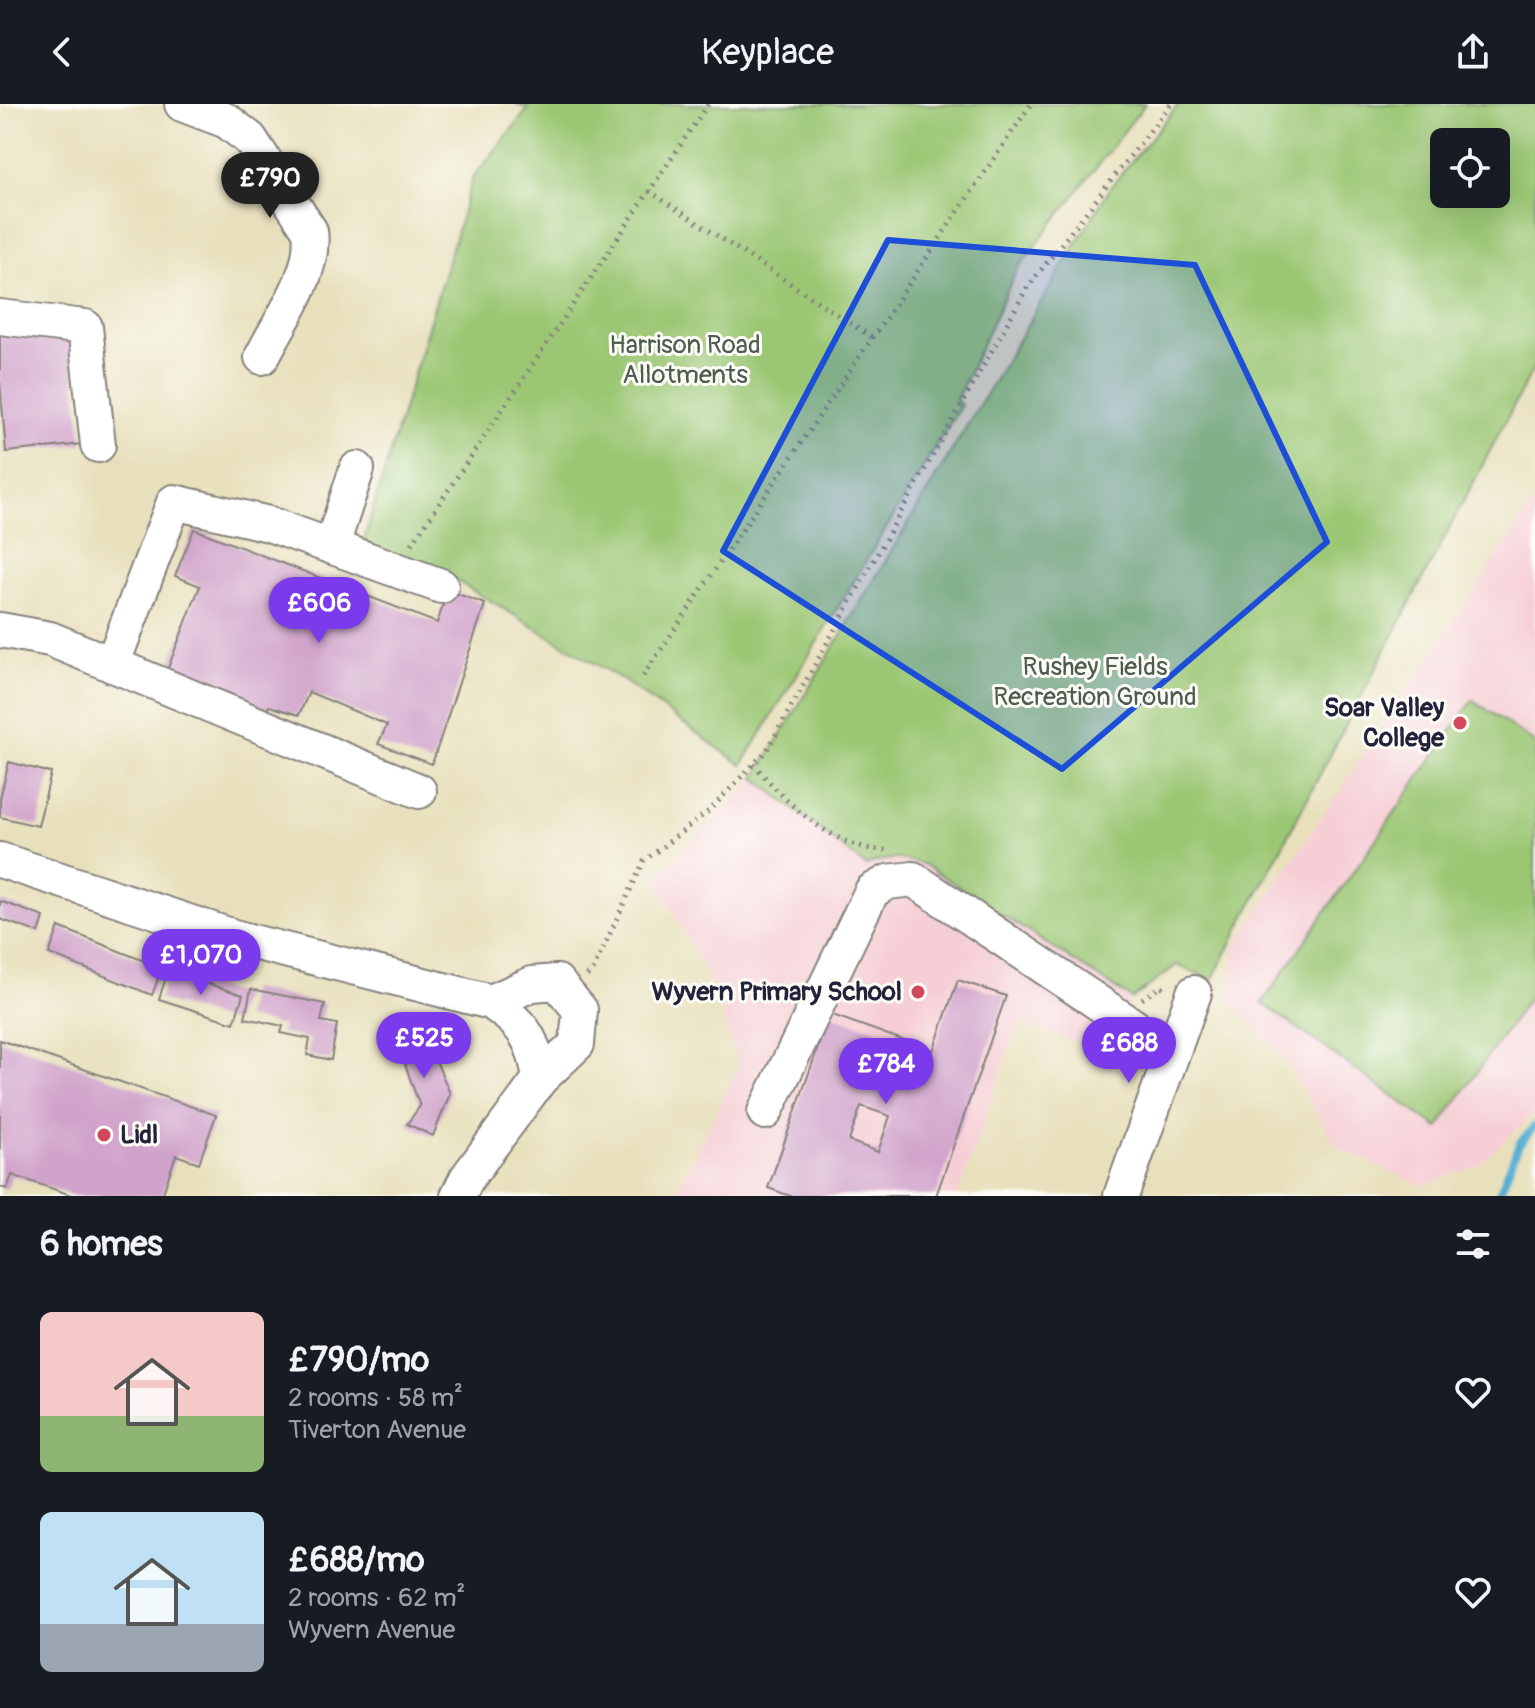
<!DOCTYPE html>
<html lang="en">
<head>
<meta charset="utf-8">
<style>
  :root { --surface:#171b24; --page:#20242c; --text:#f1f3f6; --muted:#9ea1a6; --accent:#7c3aed }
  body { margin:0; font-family:Pangolin,sans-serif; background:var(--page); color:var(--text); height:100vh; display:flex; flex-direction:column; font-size:30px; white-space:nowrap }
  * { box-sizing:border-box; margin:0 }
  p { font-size:26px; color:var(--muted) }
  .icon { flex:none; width:44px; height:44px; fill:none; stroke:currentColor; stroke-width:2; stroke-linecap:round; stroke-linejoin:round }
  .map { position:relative; height:1092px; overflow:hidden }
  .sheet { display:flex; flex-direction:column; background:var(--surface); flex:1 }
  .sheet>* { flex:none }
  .buttons { position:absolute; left:1430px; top:24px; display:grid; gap:16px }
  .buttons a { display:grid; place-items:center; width:80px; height:80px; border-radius:12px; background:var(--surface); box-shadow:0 8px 32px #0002; font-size:40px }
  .price { position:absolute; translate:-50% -68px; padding:0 18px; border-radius:28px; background:var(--accent); color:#fff; font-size:26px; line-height:52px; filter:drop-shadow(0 2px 4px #0008) }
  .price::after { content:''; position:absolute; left:50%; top:48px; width:24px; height:18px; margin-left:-12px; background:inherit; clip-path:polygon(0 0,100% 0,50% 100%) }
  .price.on { background:#222; color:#fff }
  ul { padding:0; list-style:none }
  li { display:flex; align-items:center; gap:24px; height:200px; padding:0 40px }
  li span { display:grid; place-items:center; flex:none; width:224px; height:160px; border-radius:12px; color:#555 }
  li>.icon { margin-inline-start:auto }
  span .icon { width:96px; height:96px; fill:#fffc; stroke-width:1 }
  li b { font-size:34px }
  h2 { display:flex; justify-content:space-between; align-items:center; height:96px; padding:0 40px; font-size:34px }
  header { display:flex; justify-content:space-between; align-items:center; height:104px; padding:0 40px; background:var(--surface); font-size:36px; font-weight:600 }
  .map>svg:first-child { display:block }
  .built { fill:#f6cfd6 }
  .green { fill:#9bc775; stroke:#5e7458; stroke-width:2; fill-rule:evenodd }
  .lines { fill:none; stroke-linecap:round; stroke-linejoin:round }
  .stream { stroke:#57afd4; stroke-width:8 }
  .building { fill:#d0a3cb; fill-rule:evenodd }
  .minor-casing { stroke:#85817c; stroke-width:38 }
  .path { stroke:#85817c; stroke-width:5; stroke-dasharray:2 6; stroke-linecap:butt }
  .minor { stroke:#fff; stroke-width:34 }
  .marked { fill:#1d4ed8; fill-opacity:0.2; stroke:#1d4ed8; stroke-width:6; stroke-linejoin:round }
  .poi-dot { fill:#d1495b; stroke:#fdfcf7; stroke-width:3 }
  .labels { text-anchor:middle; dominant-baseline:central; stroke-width:6; stroke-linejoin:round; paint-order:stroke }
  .park-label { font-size:26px; fill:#4c5c4f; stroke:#fdfcf7 }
  .poi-label { font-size:26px; font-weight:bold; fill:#22223b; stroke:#fdfcf7; text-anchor:end }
</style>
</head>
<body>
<header><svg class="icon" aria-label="back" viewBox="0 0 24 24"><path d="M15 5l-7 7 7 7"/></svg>Keyplace<svg class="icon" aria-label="share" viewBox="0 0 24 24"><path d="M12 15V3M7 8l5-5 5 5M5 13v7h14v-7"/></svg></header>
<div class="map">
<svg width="1535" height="1092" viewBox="0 0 1535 1092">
  <rect width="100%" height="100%" fill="#fdfcf7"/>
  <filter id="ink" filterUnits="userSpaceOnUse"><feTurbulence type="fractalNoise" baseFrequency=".0125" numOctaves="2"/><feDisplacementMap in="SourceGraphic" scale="16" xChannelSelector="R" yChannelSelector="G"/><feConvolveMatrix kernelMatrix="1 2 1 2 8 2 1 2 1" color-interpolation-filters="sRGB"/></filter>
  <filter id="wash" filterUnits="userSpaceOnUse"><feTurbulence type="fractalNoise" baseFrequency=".006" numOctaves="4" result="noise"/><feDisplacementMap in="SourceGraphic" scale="32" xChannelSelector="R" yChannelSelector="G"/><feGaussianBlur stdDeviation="1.8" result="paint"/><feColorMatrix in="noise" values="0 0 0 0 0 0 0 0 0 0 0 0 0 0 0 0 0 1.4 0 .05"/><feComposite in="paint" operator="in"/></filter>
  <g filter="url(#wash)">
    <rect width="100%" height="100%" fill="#e8e0bc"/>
    <g class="built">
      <polygon points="1535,396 1535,1009 1477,1062 1422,1082 1337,1043 1281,950 1229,896 1235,842"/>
      <polygon points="755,674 865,761 880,755 903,754 925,761 1132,895 1098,944 1019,919 958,1092 674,1092 739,963 713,882 655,774"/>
    </g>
    <g class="green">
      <polygon points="516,0 1145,0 1016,167 956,296 961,301 742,661 621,575 489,496 443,469 363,439 473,74 528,5"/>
      <path d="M 1179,0 L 1535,0 L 1535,261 L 1212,876 L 1177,861 L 1132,895 L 925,761 C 903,754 887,752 866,762 L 755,674 L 1111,82 ZM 1444,38 L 1496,38 L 1496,90 L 1444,90 Z"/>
      <polygon points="1473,596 1535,639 1535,885 1438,1024 1262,899"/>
    </g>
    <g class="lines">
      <polyline class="stream" points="1498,1092 1519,1040 1535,1022"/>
    </g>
    <g id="blocks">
      <g class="building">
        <polygon points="0,219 70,231 83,340 6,348 0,277"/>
        <polygon points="194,425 437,519 448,486 485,500 432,660 378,640 387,621 309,588 299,611 269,602 263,612 166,569 200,482 175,472"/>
        <polygon points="9,658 51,669 38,722 0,713 0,694"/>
        <polygon points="0,797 44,813 39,829 0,815"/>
        <polygon points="59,823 162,864 152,891 49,850"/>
        <polygon points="168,867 243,891 234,919 159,895"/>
        <path d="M 958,876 L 1006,892 L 936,1092 L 790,1092 L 768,1084 L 830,910 L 933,947 ZM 861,1002 L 890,1012 L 878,1048 L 849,1037 Z"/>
        <polygon points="251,885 325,900 321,917 337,920 331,956 307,951 310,935 281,929 283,922 245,914"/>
        <polygon points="422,923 450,990 433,1032 407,1020 420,1002 395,933"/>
        <polygon points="0,936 216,1011 199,1059 176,1051 162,1092 74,1092 12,1071 7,1085 0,1083"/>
      </g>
    </g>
  </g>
  <g filter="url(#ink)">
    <use href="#blocks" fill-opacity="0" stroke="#85817c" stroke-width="2"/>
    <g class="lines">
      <defs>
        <g id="minor">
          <path d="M 182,0 L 227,17 L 250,35 L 310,127 C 316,169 280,216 262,253"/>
          <polyline points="0,213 85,223 98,341"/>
          <polyline points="332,441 357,365"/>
          <polyline points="0,526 50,535 419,687"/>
          <polyline points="112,561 174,398 269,420 441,482"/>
          <path d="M 0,756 L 237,834 L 491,898 C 525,921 534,936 540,975 L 467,1074 L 458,1092"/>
          <polyline points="491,898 532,880 557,878 580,906 577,940 540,975"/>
          <polyline points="765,1008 872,787 888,778 913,775 1172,948"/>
          <polyline points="1121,1092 1194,889"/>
        </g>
      </defs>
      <use href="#minor" class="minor-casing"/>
      <g class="path">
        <polyline points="649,87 873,234"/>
        <polyline points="412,440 708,0"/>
        <polyline points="643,572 1031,0"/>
        <path d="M 754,660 C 785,698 833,746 886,746"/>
        <polyline points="587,872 593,866 644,757 710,706 767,646 1027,184 1171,0"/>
        <polyline points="1142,895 1161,882 1166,886"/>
      </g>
      <use href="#minor" class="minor"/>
    </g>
  </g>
  <path class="marked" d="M 888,136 L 1195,161 L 1327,438 L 1062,665 L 723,447 Z"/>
  <g class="poi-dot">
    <circle cx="1460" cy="619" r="8"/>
    <circle cx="918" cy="888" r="8"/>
    <circle cx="104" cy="1031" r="8"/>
  </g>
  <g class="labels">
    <g class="park-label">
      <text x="685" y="241">Harrison Road<tspan x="685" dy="30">Allotments</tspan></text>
      <text x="1095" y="563">Rushey Fields<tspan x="1095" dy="30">Recreation Ground</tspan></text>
    </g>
    <g class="poi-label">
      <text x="1444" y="604">Soar Valley<tspan x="1444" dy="30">College</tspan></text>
      <text x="902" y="888">Wyvern Primary School</text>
      <text x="120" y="1031" text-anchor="start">Lidl</text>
    </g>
  </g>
</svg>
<div class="buttons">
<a><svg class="icon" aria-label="locate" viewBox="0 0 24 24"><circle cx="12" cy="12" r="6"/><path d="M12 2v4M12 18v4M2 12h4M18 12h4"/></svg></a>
</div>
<b class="price on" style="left:270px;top:116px">£790</b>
<b class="price" style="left:319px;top:541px">£606</b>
<b class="price" style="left:201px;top:893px">£1,070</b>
<b class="price" style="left:424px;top:976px">£525</b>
<b class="price" style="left:1129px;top:981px">£688</b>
<b class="price" style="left:886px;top:1002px">£784</b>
</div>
<section class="sheet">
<h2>6 homes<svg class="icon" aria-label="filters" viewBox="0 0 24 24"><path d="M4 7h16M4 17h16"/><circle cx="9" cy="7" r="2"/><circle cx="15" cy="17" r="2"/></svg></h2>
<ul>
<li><span style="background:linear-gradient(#f6c9c9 65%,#8fb573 0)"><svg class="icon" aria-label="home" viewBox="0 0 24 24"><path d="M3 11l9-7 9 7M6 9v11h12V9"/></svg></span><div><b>£790/mo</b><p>2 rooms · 58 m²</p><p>Tiverton Avenue</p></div><svg class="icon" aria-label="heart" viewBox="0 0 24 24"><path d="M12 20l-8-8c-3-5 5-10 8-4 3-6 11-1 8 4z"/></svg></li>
<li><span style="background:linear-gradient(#bfe0f5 70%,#9aa5b1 0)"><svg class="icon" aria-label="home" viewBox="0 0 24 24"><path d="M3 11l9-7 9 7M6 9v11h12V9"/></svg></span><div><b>£688/mo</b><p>2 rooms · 62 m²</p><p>Wyvern Avenue</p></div><svg class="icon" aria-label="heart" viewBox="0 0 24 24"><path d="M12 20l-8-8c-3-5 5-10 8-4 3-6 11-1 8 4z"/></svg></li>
</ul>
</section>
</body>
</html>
